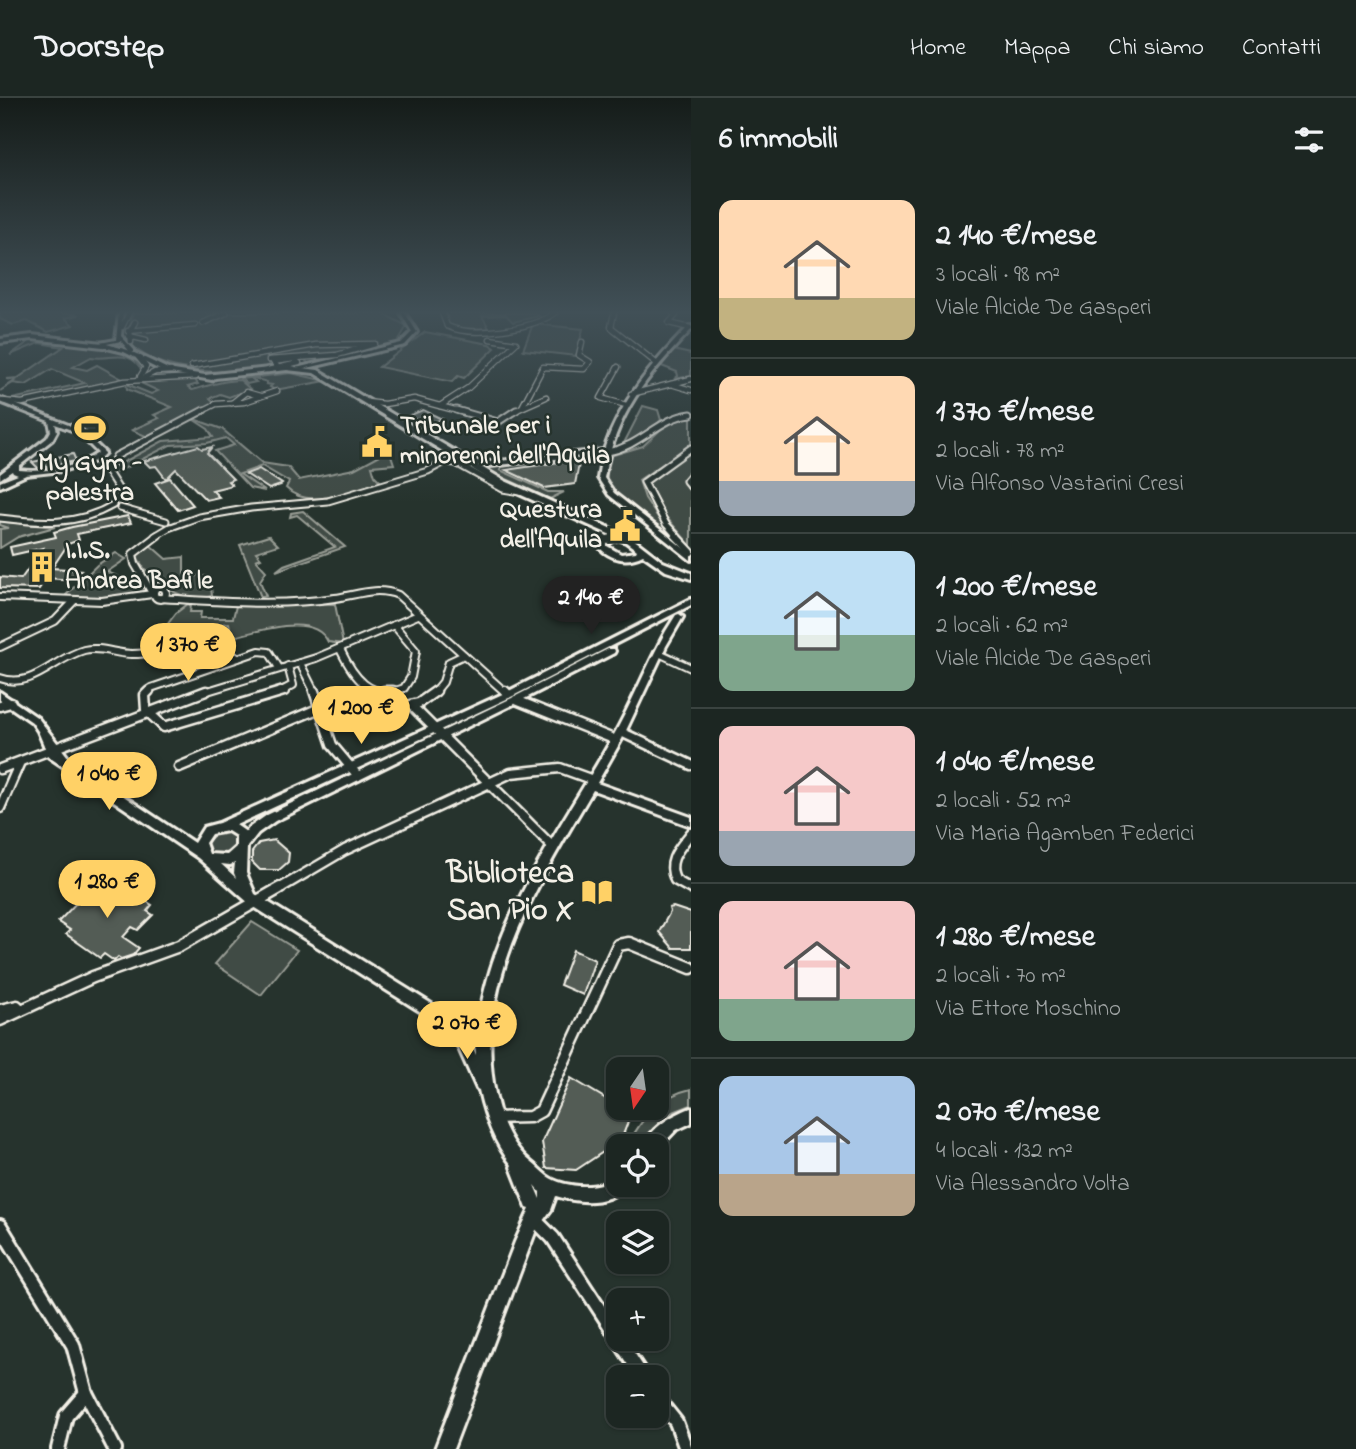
<!DOCTYPE html>
<html lang="it">
<head>
<meta charset="utf-8">
<style>
  :root { --surface:#1c2622; --page:#252e2a; --text:#f1f3f6; --muted:#a0a5a5; --line:#3a4340; --accent:#ffd166 }
  body { margin:0; font-family:"Indie Flower",sans-serif; background:var(--page); color:var(--text); height:100vh; display:flex; flex-direction:column; font-size:26px; white-space:nowrap }
  * { box-sizing:border-box; margin:0 }
  p { font-size:23px; color:var(--muted) }
  .icon { flex:none; width:38px; height:38px; fill:none; stroke:currentColor; stroke-width:2; stroke-linecap:round; stroke-linejoin:round }
  .map { position:relative; flex:1; overflow:hidden }
  .drawer { display:flex; flex-direction:column; background:var(--surface); width:665px }
  .drawer>* { flex:none }
  .needle { width:46px; rotate:193deg }
  .controls { position:absolute; left:606px; top:959px; display:grid; gap:14px }
  .controls a { display:grid; place-items:center; width:63px; height:63px; border-radius:14px; background:var(--surface); box-shadow:0 2px 5px #0004,0 0 0 2px var(--line); font-size:35px }
  .price { position:absolute; translate:-50% -60px; padding:0 16px; border-radius:24px; background:var(--accent); color:#111; font-size:23px; line-height:46px; filter:drop-shadow(0 2px 4px #0008) }
  .price::after { content:''; position:absolute; left:50%; top:42px; width:21px; height:16px; margin-left:-10px; background:inherit; clip-path:polygon(0 0,100% 0,50% 100%) }
  .price.current { background:#222; color:#fff }
  ul { padding:0; list-style:none }
  li { display:flex; align-items:center; gap:21px; height:175px; padding:0 28px }
  li+li { border-top:2px solid var(--line) }
  li span { display:grid; place-items:center; flex:none; width:196px; height:140px; border-radius:14px; color:#555 }
  li>.icon { margin-inline-start:auto }
  span .icon { width:84px; height:84px; fill:#fffc; stroke-width:1 }
  li b { font-size:30px }
  h2 { display:flex; justify-content:space-between; align-items:center; height:84px; padding:0 28px; font-size:30px }
  header { display:flex; align-items:center; gap:42px; box-sizing:border-box; height:98px; padding:0 35px; background:var(--surface); border-bottom:2px solid var(--line) }
  header strong { font-size:33px }
  nav { display:flex; gap:38px; margin-inline-start:auto; font-size:24px }
  main { display:flex; flex:1; min-height:0 }
  .map>svg:first-child { display:block }
  .green { fill:#414b45; stroke:#9a9e96; stroke-width:2 }
  .building { fill:#525c55; stroke:#f4f1e8; stroke-width:2 }
  .lines { fill:none; stroke-linecap:round; stroke-linejoin:round }
  .street-far5-casing { stroke:#f4f1e8; stroke-width:7 }
  .street-far4-casing { stroke:#f4f1e8; stroke-width:9 }
  .street-far3-casing { stroke:#f4f1e8; stroke-width:10 }
  .street-far2-casing { stroke:#f4f1e8; stroke-width:13 }
  .street-far1-casing { stroke:#f4f1e8; stroke-width:15 }
  .street-casing { stroke:#f4f1e8; stroke-width:18 }
  .secondary-casing { stroke:#f4f1e8; stroke-width:6 }
  .primary-casing { stroke:#f4f1e8; stroke-width:6 }
  .street-far5 { stroke:#26332d; stroke-width:4.5 }
  .street-far4 { stroke:#26332d; stroke-width:5 }
  .street-far3 { stroke:#26332d; stroke-width:6 }
  .street-far2 { stroke:#26332d; stroke-width:8 }
  .street-far1 { stroke:#26332d; stroke-width:10 }
  .street { stroke:#26332d; stroke-width:12 }
  .secondary { fill:#26332d; fill-rule:evenodd }
  .primary { fill:#26332d; fill-rule:evenodd }
  .labels { text-anchor:middle; dominant-baseline:central; stroke-width:5; stroke-linejoin:round; paint-order:stroke }
  .far-poi-label { font-size:26px; font-weight:bold; fill:#f4f1e8; stroke:#26332d; text-anchor:start }
  .poi-label { font-size:32px; font-weight:bold; fill:#f4f1e8; stroke:#26332d; text-anchor:end }
</style>
</head>
<body>
<header>
<strong>Doorstep</strong>
<nav><a>Home</a><a>Mappa</a><a>Chi siamo</a><a>Contatti</a></nav>
</header>
<main>
<div class="map">
<svg width="691" height="1351" viewBox="0 0 691 1351">
  <rect width="100%" height="100%" fill="#26332d"/>
  <filter id="ink" filterUnits="userSpaceOnUse"><feTurbulence type="fractalNoise" baseFrequency=".0143" numOctaves="2"/><feDisplacementMap in="SourceGraphic" scale="14" xChannelSelector="R" yChannelSelector="G"/><feConvolveMatrix kernelMatrix="1 2 1 2 8 2 1 2 1" color-interpolation-filters="sRGB"/></filter>
  <g filter="url(#ink)">
    <g class="green">
      <polygon points="0,215 68,215 79,217 65,220 73,227 48,234 27,223 13,227 0,221"/>
      <path d="M 133,215 L 382,215 L 407,228 L 396,247 L 310,267 L 301,258 L 268,263 L 270,268 C 236,278 153,278 127,241 Z"/>
      <polygon points="447,215 535,215 539,218 513,224 506,217 482,218 489,230 465,231 448,228"/>
      <polygon points="533,226 583,231 576,258 523,252"/>
      <polygon points="425,234 489,246 495,250 464,280 458,278 452,284 379,269"/>
      <path d="M 34,240 L 116,250 L 127,255 L 143,269 L 142,273 C 130,249 110,263 91,259 L 73,269 L 87,272 L 97,267 L 124,282 L 23,303 L 8,302 L 85,285 L 52,271 L 26,287 L 13,285 L 0,293 L 16,282 L 6,281 L 18,280 L 63,249 L 39,245 L 10,257 Z"/>
      <polygon points="673,252 691,256 691,278 674,281 678,278 677,274 659,267"/>
      <polygon points="291,275 326,283 275,292 270,289 272,287 266,286 267,284 254,280 252,281 256,284 247,286 241,281"/>
      <path d="M 195,282 L 198,286 L 188,289 L 192,292 C 207,288 223,282 240,282 L 250,291 L 229,299 L 220,296 L 210,300 L 215,305 L 150,340 L 132,332 L 159,320 L 154,317 L 172,309 L 127,291 L 126,285 L 129,284 L 129,287 L 151,296 L 158,293 L 137,283 Z"/>
      <path d="M 643,308 L 658,312 L 661,322 C 645,339 636,348 613,350 L 622,349 Z"/>
      <path d="M 691,317 L 691,347 L 639,382 L 645,400 L 677,448 L 615,396 C 604,383 605,372 610,358 L 643,348 L 674,319 Z"/>
      <path d="M 191,320 L 222,331 L 262,365 L 288,369 L 299,382 L 354,371 L 380,357 L 391,357 L 394,366 L 372,368 L 375,378 L 381,384 C 354,392 308,413 286,390 L 289,384 L 262,368 L 240,376 L 265,393 L 250,390 L 215,353 L 234,347 L 226,340 L 207,345 L 170,347 L 117,374 L 120,366 L 163,343 L 213,339 L 208,331 Z"/>
      <polygon points="691,353 691,448 666,419 648,384"/>
      <polygon points="525,365 502,369 500,372 548,394 564,394 550,401 485,371"/>
      <polygon points="303,413 345,449 276,473 284,467 335,449 297,417 290,419 291,415"/>
      <polygon points="0,423 6,424 55,429 18,439 0,450 0,431 9,430 0,427"/>
      <polygon points="269,438 278,447 256,454 261,460 256,462 266,473 260,483 266,498 261,499 240,447"/>
      <path d="M 149,446 L 166,461 L 184,459 L 184,476 L 210,479 L 212,498 C 185,507 148,484 137,458 Z"/>
      <polygon points="116,455 126,461 107,474 136,486 141,483 146,496 91,501 64,499 97,467"/>
      <path d="M 237,504 L 335,506 L 343,546 L 328,544 C 314,513 257,534 232,539 L 229,525 L 169,533 L 164,531 L 176,515 L 188,506 L 191,508 L 190,514 L 201,514 L 200,520 L 233,520 Z"/>
      <polygon points="216,735 225,733 233,737 236,744 233,752 220,757 211,755 207,744"/>
      <polygon points="252,824 297,852 261,897 215,866"/>
      <path d="M 691,991 L 691,1007 L 668,1016 L 638,1048 L 628,1046 C 643,1019 659,998 691,991 Z"/>
    </g>
    <g class="building">
      <polygon points="423,312 442,321 427,327 408,318"/>
      <polygon points="198,348 202,351 212,349 207,355 233,381 228,383 232,387 212,392 219,399 206,402 176,371 166,381 156,368 150,369 144,363"/>
      <polygon points="73,356 76,363 38,370 32,364"/>
      <polygon points="580,361 575,386 544,390 506,372"/>
      <polygon points="259,371 282,386 281,387 269,391 246,376"/>
      <polygon points="170,380 193,407 178,412 155,385"/>
      <polygon points="128,418 131,425 77,436 79,442 68,446 52,470 81,472 74,482 46,480 39,491 0,490 0,479 21,481 43,450 12,457 10,449 56,439 54,434 72,429"/>
      <polygon points="274,742 289,755 288,764 279,772 260,772 252,764 252,754 259,745"/>
      <polygon points="99,781 113,789 118,785 152,807 147,813 153,817 138,832 132,829 123,839 139,850 133,857 121,861 118,859 114,863 104,856 100,860 66,836 70,832 58,824"/>
      <polygon points="673,809 691,815 691,850 673,850 659,834 670,814 669,810"/>
      <polygon points="573,852 595,862 583,897 560,887"/>
      <polygon points="571,980 631,1016 621,1042 576,1072 546,1070 542,1044"/>
    </g>
    <g class="lines">
      <defs>
        <g id="street-far5">
          <polyline points="442,215 447,228"/>
          <polyline points="614,215 611,229 656,265"/>
          <polyline points="673,215 676,217 669,225 690,230"/>
          <polyline points="203,225 226,215"/>
          <path d="M 447,228 C 472,240 532,231 555,215"/>
          <polyline points="122,229 129,215"/>
          <polyline points="128,233 195,227"/>
          <polyline points="129,238 146,242"/>
          <polyline points="131,244 130,233 135,224"/>
          <polyline points="138,259 146,269 140,279"/>
          <polyline points="192,268 316,247 375,246 337,257 269,262"/>
          <polyline points="618,269 601,300 626,307"/>
          <polyline points="268,272 299,265 294,261 273,264 277,268"/>
          <polyline points="143,280 155,274 171,273"/>
          <polyline points="671,286 691,292"/>
          <polyline points="631,296 691,281"/>
          <polyline points="3,303 22,305 125,283 196,279"/>
          <polyline points="367,304 384,306 414,301 462,314"/>
          <polyline points="232,305 246,294 260,298"/>
          <polyline points="440,308 468,290 516,245 490,241"/>
          <polyline points="521,310 546,299"/>
          <polyline points="200,314 216,306 244,304 277,293"/>
          <polyline points="514,314 522,309 543,269 584,271 590,264 579,257 582,244"/>
        </g>
        <g id="street-far4">
          <polyline points="456,312 498,324 516,312"/>
          <path d="M 607,354 C 642,348 658,320 691,316"/>
          <polyline points="98,364 106,371 126,403"/>
          <polyline points="108,373 116,358 204,312"/>
          <polyline points="691,377 686,383 691,389"/>
          <polyline points="120,410 166,423"/>
          <path d="M 0,420 C 40,425 77,428 113,407"/>
          <polyline points="171,429 199,419 251,410 328,403 428,373 445,364 456,365 503,391 521,394"/>
          <polyline points="155,438 170,429"/>
          <polyline points="677,438 666,426 644,384 691,350"/>
        </g>
        <g id="street-far3">
          <polyline points="675,437 691,454"/>
          <circle cx="160" cy="495" r="6"/>
          <polyline points="152,495 135,466 133,456 158,437"/>
          <polyline points="0,499 102,503 152,496"/>
          <path d="M 158,500 C 217,503 277,509 335,500 C 357,497 376,488 398,497 L 506,595"/>
          <polyline points="0,549 55,523 74,503"/>
          <path d="M 340,551 C 353,578 370,604 404,590 L 411,579 L 416,553 L 394,527"/>
          <polyline points="659,555 691,570"/>
          <polyline points="300,565 315,595"/>
          <path d="M 0,580 C 33,592 54,560 84,552 C 100,548 116,556 132,556 C 168,556 205,540 238,560"/>
          <polyline points="147,595 151,590 259,553 269,554 279,570"/>
          <polyline points="201,595 316,560 418,517"/>
          <polyline points="278,595 293,587 288,568"/>
          <polyline points="434,595 443,584 449,564 464,557"/>
        </g>
        <g id="street-far2">
          <polyline points="149,593 145,597 146,612 164,629 284,593"/>
          <polyline points="314,593 332,647 358,678"/>
          <polyline points="384,593 393,593"/>
          <polyline points="505,593 508,596"/>
          <polyline points="516,602 616,642"/>
          <polyline points="411,607 554,750"/>
          <polyline points="0,608 11,605"/>
          <polyline points="388,612 419,605 436,593"/>
          <polyline points="621,634 691,667"/>
          <polyline points="179,669 320,610"/>
          <polyline points="0,671 206,593"/>
          <polyline points="0,710 20,664"/>
          <path d="M 691,735 C 680,750 666,762 675,782 L 691,791"/>
          <polyline points="277,792 345,752 511,675 560,670 593,682"/>
        </g>
        <g id="street-far1">
          <polyline points="0,912 17,908 21,912"/>
          <polyline points="0,922 93,879 179,848 280,790"/>
          <polyline points="495,1020 530,1019 541,1013 618,847 629,845 691,870"/>
        </g>
        <g id="street">
          <polyline points="533,1120 553,1140 618,1240"/>
          <polyline points="0,1128 73,1247 86,1295 115,1351"/>
          <polyline points="618,1241 643,1279"/>
          <polyline points="656,1299 676,1324 686,1351"/>
          <polyline points="58,1351 66,1318 86,1295"/>
        </g>
        <g id="secondary">
          <polygon points="119,215 123,215 121,238 134,252 134,254 130,254 121,243 97,248 94,246 116,242"/>
          <polygon points="401,215 405,215 417,234 405,247 299,272 296,270 401,245 412,234"/>
          <path d="M 689,228 L 691,228 L 691,232 C 646,279 616,315 604,380 L 614,395 L 691,456 L 691,462 L 609,397 L 598,380 L 602,356 L 489,368 L 466,366 L 463,364 L 466,362 L 489,364 L 604,352 C 620,303 653,265 689,228 Z"/>
          <path d="M 0,300 L 81,332 L 105,355 L 99,361 L 89,365 L 61,373 L 26,377 L 0,389 L 0,384 L 18,377 L 13,375 L 12,373 L 0,381 L 0,376 L 47,340 L 51,333 L 49,323 L 0,304 ZM 55,326 L 77,334 L 98,355 C 78,370 43,375 19,372 L 19,368 L 52,342 L 57,333 Z"/>
          <path d="M 691,501 L 691,507 L 513,598 L 236,727 L 246,734 L 250,729 L 267,717 L 514,599 L 608,551 L 614,551 L 615,553 L 614,555 L 520,603 L 275,723 L 258,735 L 247,749 L 246,775 L 255,796 L 451,918 L 478,929 C 491,823 559,734 610,644 C 631,608 646,569 666,533 L 676,517 L 679,516 L 683,519 L 666,548 L 622,641 L 597,685 L 691,719 L 691,728 L 593,692 C 540,782 470,891 496,1000 C 501,1024 512,1048 531,1064 C 536,1068 542,1074 547,1078 C 560,1088 588,1091 604,1085 C 609,1083 613,1079 618,1077 L 618,1087 L 625,1087 C 611,1108 577,1105 556,1098 L 551,1112 L 536,1132 L 453,1351 L 435,1351 L 515,1144 L 530,1111 L 527,1110 L 511,1069 L 512,1067 C 494,1045 485,1019 479,992 L 477,991 L 456,944 L 445,929 L 251,807 L 198,760 L 49,659 L 38,633 L 32,624 L 0,602 L 0,594 L 38,620 L 71,663 L 194,745 L 204,729 L 219,725 L 507,594 ZM 228,733 L 236,738 L 236,749 L 227,757 L 209,756 L 205,745 L 211,736 ZM 235,765 L 234,775 L 236,780 L 221,766 L 230,767 ZM 468,938 C 475,941 476,949 476,957 ZM 534,1087 L 540,1094 L 540,1101 Z"/>
          <path d="M 691,1010 L 691,1025 L 676,1032 L 656,1053 L 656,1048 L 644,1048 C 651,1029 673,1017 691,1010 Z"/>
        </g>
        <path id="primary" d="M 32,237 L 103,245 L 128,252 L 168,271 L 205,277 L 287,268 L 318,272 L 505,383 L 632,440 L 663,464 L 691,475 L 691,481 L 666,473 L 643,457 C 627,465 611,462 599,449 L 599,438 L 603,435 L 607,438 L 611,437 L 499,387 L 314,275 L 287,272 L 215,280 L 212,282 L 164,274 L 124,254 L 103,249 L 32,241 L 0,245 L 0,241 ZM 618,441 L 626,444 L 637,452 L 636,454 L 621,456 L 607,448 L 607,446 Z"/>
      </defs>
      <use href="#street-far5" class="street-far5-casing"/>
      <use href="#street-far4" class="street-far4-casing"/>
      <use href="#street-far3" class="street-far3-casing"/>
      <use href="#street-far2" class="street-far2-casing"/>
      <use href="#street-far1" class="street-far1-casing"/>
      <use href="#street" class="street-casing"/>
      <use href="#secondary" class="secondary-casing"/>
      <use href="#primary" class="primary-casing"/>
      <use href="#street-far5" class="street-far5"/>
      <use href="#street-far4" class="street-far4"/>
      <use href="#street-far3" class="street-far3"/>
      <use href="#street-far2" class="street-far2"/>
      <use href="#street-far1" class="street-far1"/>
      <use href="#street" class="street"/>
      <use href="#secondary" class="secondary"/>
      <use href="#primary" class="primary"/>
    </g>
  </g>
  <linearGradient id="sky" x2="0" y2="1"><stop stop-color="#151c19"/><stop offset="0.53" stop-color="#415057"/><stop offset="1" stop-color="#415057" stop-opacity="0"/></linearGradient>
  <rect width="691" height="404" fill="url(#sky)"/>
  <defs>
    <symbol id="stadium-bare" viewBox="-9 -9 18 18"><path d="M0-5a6.5 5 0 1 0 0 10a6.5 5 0 1 0 0-10ZM-3.5-1.8h7v3.6h-7Z" fill="#ffd166" stroke="#26332d" stroke-width="2.5" paint-order="stroke"/></symbol>
    <symbol id="civic-bare" viewBox="-9 -9 18 18"><path d="M-.6-6.5H3V-4.5H.6V-3L4-1V1h2V6H-6V1h2V-1L-.6-3ZM-1.2 2.5V6h2.4V2.5Z" fill="#ffd166" stroke="#26332d" stroke-width="2.5" paint-order="stroke"/></symbol>
    <symbol id="building-bare" viewBox="-9 -9 18 18"><path d="M-4-6H4V6H1V3H-1V6H-4ZM-2.5-4.3h1.7v1.8h-1.7ZM.8-4.3h1.7v1.8H.8ZM-2.5-1h1.7V.8h-1.7ZM.8-1h1.7V.8H.8Z" fill="#ffd166" stroke="#26332d" stroke-width="2.5" paint-order="stroke"/></symbol>
    <symbol id="library-bare" viewBox="-9 -9 18 18"><path d="M-6-4Q-3-5.5-.7-3.5V5Q-3 3-6 4ZM6-4Q3-5.5 .7-3.5V5Q3 3 6 4Z" fill="#ffd166" stroke="#26332d" stroke-width="2.5" paint-order="stroke"/></symbol>
  </defs>
  <g fill-rule="evenodd">
    <use href="#stadium-bare" x="68" y="308" width="44" height="44"/>
    <use href="#civic-bare" x="355" y="322" width="44" height="44"/>
    <use href="#civic-bare" x="603" y="406" width="44" height="44"/>
    <use href="#building-bare" x="20" y="447" width="44" height="44"/>
    <use href="#library-bare" x="575" y="772" width="44" height="44"/>
  </g>
  <g class="labels">
    <g class="far-poi-label">
      <text x="400" y="329">Tribunale per i<tspan x="400" dy="30">minorenni dell'Aquila</tspan></text>
      <text x="90" y="366" text-anchor="middle">My Gym -<tspan x="90" dy="30">palestra</tspan></text>
      <text x="602" y="413" text-anchor="end">Questura<tspan x="602" dy="30">dell'Aquila</tspan></text>
      <text x="65" y="454">I.I.S.<tspan x="65" dy="30">Andrea Bafile</tspan></text>
    </g>
    <g class="poi-label">
      <text x="574" y="776">Biblioteca<tspan x="574" dy="37">San Pio X</tspan></text>
    </g>
  </g>
</svg>
<div class="controls">
<a><svg class="needle" viewBox="-14 -14 28 28"><path d="M0-13l5 13h-10z" fill="#e53935"/><path d="M0 13l5-13h-10z" fill="#a0a5a5"/></svg></a>
<a><svg class="icon" aria-label="locate" viewBox="0 0 24 24"><circle cx="12" cy="12" r="6"/><path d="M12 2v4M12 18v4M2 12h4M18 12h4"/></svg></a>
<a><svg class="icon" aria-label="layers" viewBox="0 0 24 24"><path d="M12 4l9 5-9 5-9-5zM3 14l9 5 9-5"/></svg></a>
<a>+</a>
<a>−</a>
</div>
<b class="price current" style="left:591px;top:538px">2 140 €</b>
<b class="price" style="left:188px;top:585px">1 370 €</b>
<b class="price" style="left:361px;top:648px">1 200 €</b>
<b class="price" style="left:109px;top:714px">1 040 €</b>
<b class="price" style="left:107px;top:822px">1 280 €</b>
<b class="price" style="left:467px;top:963px">2 070 €</b>
</div>
<section class="drawer">
<h2>6 immobili<svg class="icon" aria-label="filters" viewBox="0 0 24 24"><path d="M4 7h16M4 17h16"/><circle cx="9" cy="7" r="2"/><circle cx="15" cy="17" r="2"/></svg></h2>
<ul>
<li><span style="background:linear-gradient(#ffd9b3 70%,#c2b280 0)"><svg class="icon" aria-label="home" viewBox="0 0 24 24"><path d="M3 11l9-7 9 7M6 9v11h12V9"/></svg></span><div><b>2 140 €/mese</b><p>3 locali · 98 m²</p><p>Viale Alcide De Gasperi</p></div></li>
<li><span style="background:linear-gradient(#ffd9b3 75%,#9aa5b1 0)"><svg class="icon" aria-label="home" viewBox="0 0 24 24"><path d="M3 11l9-7 9 7M6 9v11h12V9"/></svg></span><div><b>1 370 €/mese</b><p>2 locali · 78 m²</p><p>Via Alfonso Vastarini Cresi</p></div></li>
<li><span style="background:linear-gradient(#bfe0f5 60%,#7fa58c 0)"><svg class="icon" aria-label="home" viewBox="0 0 24 24"><path d="M3 11l9-7 9 7M6 9v11h12V9"/></svg></span><div><b>1 200 €/mese</b><p>2 locali · 62 m²</p><p>Viale Alcide De Gasperi</p></div></li>
<li><span style="background:linear-gradient(#f6c9c9 75%,#9aa5b1 0)"><svg class="icon" aria-label="home" viewBox="0 0 24 24"><path d="M3 11l9-7 9 7M6 9v11h12V9"/></svg></span><div><b>1 040 €/mese</b><p>2 locali · 52 m²</p><p>Via Maria Agamben Federici</p></div></li>
<li><span style="background:linear-gradient(#f6c9c9 70%,#7fa58c 0)"><svg class="icon" aria-label="home" viewBox="0 0 24 24"><path d="M3 11l9-7 9 7M6 9v11h12V9"/></svg></span><div><b>1 280 €/mese</b><p>2 locali · 70 m²</p><p>Via Ettore Moschino</p></div></li>
<li><span style="background:linear-gradient(#a9c7e8 70%,#b9a48a 0)"><svg class="icon" aria-label="home" viewBox="0 0 24 24"><path d="M3 11l9-7 9 7M6 9v11h12V9"/></svg></span><div><b>2 070 €/mese</b><p>4 locali · 132 m²</p><p>Via Alessandro Volta</p></div></li>
</ul>
</section>
</main>
</body>
</html>
